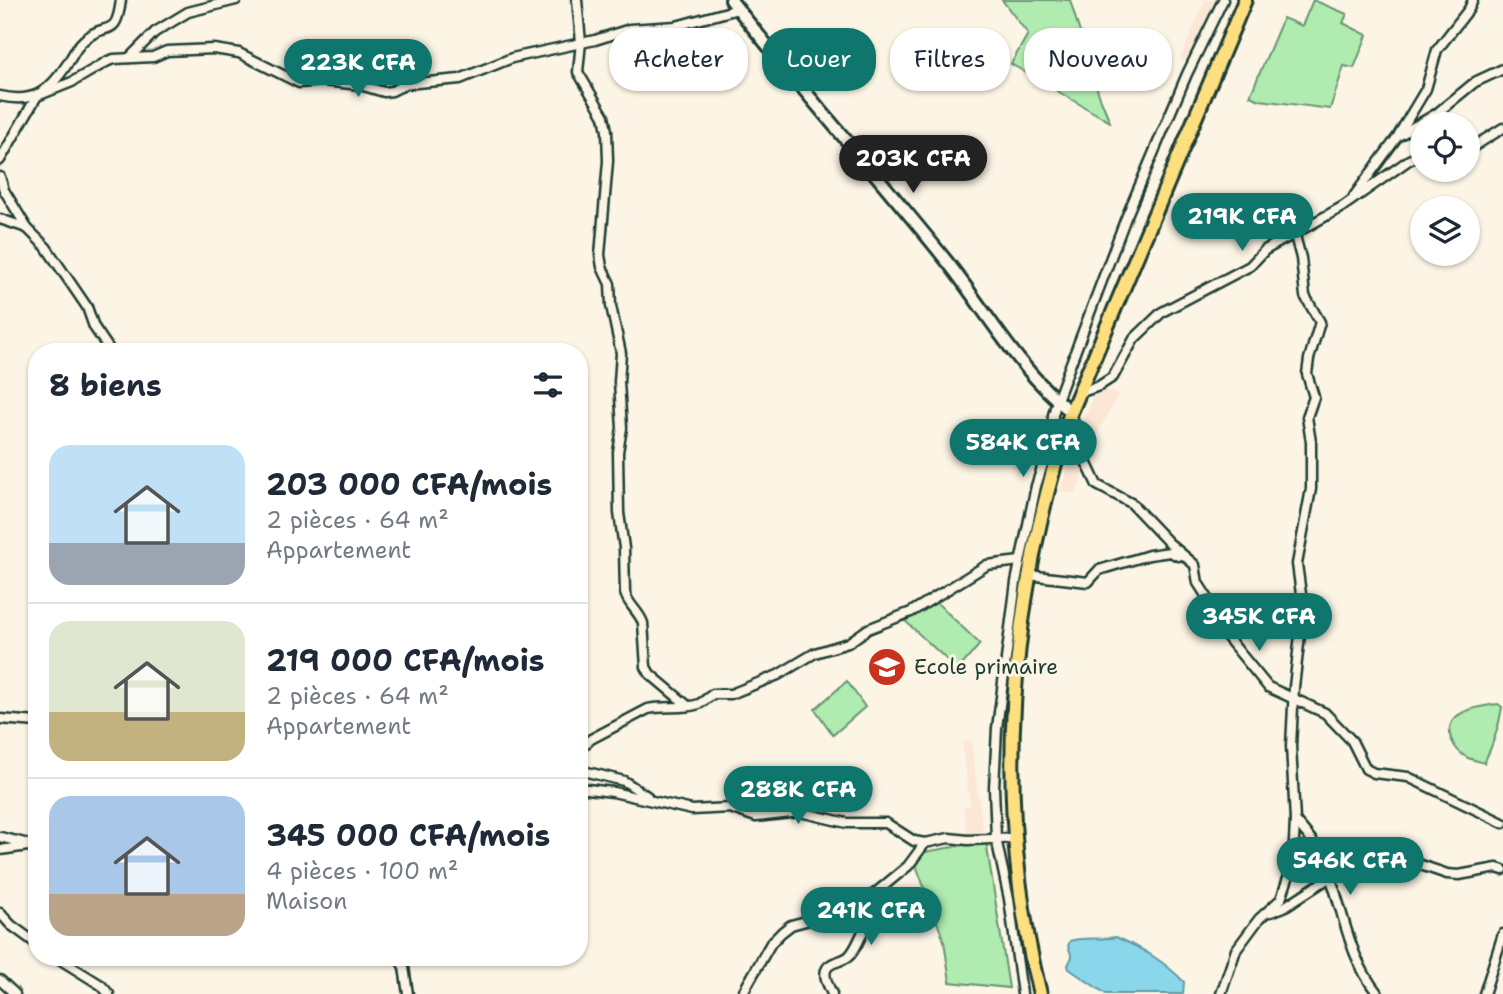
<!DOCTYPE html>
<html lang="fr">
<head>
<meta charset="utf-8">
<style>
  :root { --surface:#fff; --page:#f6f6f7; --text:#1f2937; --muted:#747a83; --line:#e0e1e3; --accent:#0f766e }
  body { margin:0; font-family:"Shantell Sans",sans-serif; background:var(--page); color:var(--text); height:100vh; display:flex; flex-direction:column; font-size:26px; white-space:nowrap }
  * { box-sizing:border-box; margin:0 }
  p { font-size:23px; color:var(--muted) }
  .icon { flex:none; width:38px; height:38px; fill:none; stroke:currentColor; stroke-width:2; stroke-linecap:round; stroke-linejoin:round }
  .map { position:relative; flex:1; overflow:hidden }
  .side { position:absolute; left:28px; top:343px; width:560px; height:623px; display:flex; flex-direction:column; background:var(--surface); border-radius:28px; box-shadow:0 2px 5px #0004 }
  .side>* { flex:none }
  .hud { position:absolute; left:609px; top:28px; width:665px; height:63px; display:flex; gap:14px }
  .fabs { position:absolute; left:1410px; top:112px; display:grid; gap:14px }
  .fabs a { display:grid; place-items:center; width:70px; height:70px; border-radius:50%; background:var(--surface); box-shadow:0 2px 5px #0004; font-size:35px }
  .price { position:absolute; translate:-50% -60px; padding:0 16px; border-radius:24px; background:var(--accent); color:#fff; font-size:23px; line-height:46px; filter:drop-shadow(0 2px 4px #0008) }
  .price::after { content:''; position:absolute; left:50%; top:42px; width:21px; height:16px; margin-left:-10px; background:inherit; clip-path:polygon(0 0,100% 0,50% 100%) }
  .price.current { background:#222; color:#fff }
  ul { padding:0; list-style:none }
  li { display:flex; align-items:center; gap:21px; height:175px; padding:0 21px }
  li+li { border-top:2px solid var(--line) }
  li span { display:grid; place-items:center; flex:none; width:196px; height:140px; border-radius:21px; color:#555 }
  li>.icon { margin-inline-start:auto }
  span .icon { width:84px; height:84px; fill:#fffc; stroke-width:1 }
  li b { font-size:30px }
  h2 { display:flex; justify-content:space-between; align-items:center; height:84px; padding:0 21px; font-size:30px }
  .chip { padding:0 24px; border-radius:28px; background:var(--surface); box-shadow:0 2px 5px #0004; font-size:24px; line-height:63px }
  .chip.current { background:var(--accent); color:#fff }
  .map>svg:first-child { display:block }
  .built { fill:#fce6d5 }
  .green { fill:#b0ebaf; stroke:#689472; stroke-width:2 }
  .water { fill:#8ad6ea; stroke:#5f99a1; stroke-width:2 }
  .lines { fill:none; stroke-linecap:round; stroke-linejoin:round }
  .street-casing { stroke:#1f3d34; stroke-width:13 }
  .secondary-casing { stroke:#1f3d34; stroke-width:16 }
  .primary-casing { stroke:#1f3d34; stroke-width:18 }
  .street { stroke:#fcf5e5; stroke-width:8 }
  .secondary { stroke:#fcf5e5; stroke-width:10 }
  .primary { stroke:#fedf80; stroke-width:12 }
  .labels { text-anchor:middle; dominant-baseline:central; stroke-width:6; stroke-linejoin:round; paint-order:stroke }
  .poi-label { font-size:21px; fill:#1f3d34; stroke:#fcf5e5; text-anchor:start }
</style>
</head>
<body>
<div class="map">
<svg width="1503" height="994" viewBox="0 0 1503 994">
  <rect width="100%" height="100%" fill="#fcf5e5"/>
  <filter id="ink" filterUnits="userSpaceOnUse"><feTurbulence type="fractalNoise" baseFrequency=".0143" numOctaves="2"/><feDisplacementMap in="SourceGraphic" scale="14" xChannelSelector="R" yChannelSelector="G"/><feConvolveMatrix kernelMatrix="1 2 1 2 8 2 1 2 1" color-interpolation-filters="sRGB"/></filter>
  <g filter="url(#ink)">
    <g class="built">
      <polygon points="1205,0 1223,0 1192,63 1180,60"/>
      <polygon points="1096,387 1119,395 1099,429 1076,493 1059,492"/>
      <polygon points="971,740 984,839 968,840 963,807 970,805 962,743"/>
    </g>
    <g class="green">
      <polygon points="1002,0 1070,0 1099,95 1110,122 1011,64 1028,34"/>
      <polygon points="1313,0 1347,14 1343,23 1367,35 1354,68 1344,66 1330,109 1260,100 1250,96 1283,18 1302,26"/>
      <polygon points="932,598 980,644 958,670 904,620 911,612"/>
      <polygon points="847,681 865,707 833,735 815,709"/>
      <path d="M 1498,704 L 1502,707 C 1499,727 1493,745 1484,763 C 1479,761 1473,760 1468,758 C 1454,751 1442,730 1456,717 C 1466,708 1485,706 1498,704 Z"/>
      <polygon points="986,841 1009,988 950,982 944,941 917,868 919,853"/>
    </g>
    <path class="water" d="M 1116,937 C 1143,949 1163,960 1184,982 L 1183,994 L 1106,994 L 1069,969 L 1068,965 L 1072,957 L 1068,946 L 1070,941 C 1080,937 1102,940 1116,937 Z"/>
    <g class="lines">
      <defs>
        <g id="street">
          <path d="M 577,0 L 581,42 L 578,72 L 604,116 L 607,131 L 608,161 L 600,255 L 602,267 L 610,284 L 611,306 L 621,353 L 619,382 L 622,428 L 618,452 L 619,513 L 624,548 L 625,593 C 628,605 639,611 643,623 L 646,667 L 650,674 L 688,706"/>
          <polyline points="129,58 155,32 188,12 236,0"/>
          <path d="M 0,96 C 34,104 50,91 68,63 C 72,56 77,46 84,40 C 106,20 116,41 121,0"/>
          <polyline points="1399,134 1426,89 1437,50 1469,9 1473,0"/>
          <polyline points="1468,150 1503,128"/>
          <polyline points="0,160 37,96 72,82 108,61 114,59 153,57 167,51 214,49 239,53 299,83 323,81 360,85 384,92 392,91 406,84 460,79 512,58 595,40 630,29 676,26 738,9"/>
          <polyline points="0,177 4,190 27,228 46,247 87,307 94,327 111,352"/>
          <polyline points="1354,196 1398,136 1436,114 1475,82 1503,69"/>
          <polyline points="0,219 27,228"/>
          <polyline points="1079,393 1099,386 1113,377 1134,339 1162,312 1250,266 1265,250 1342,207 1409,160 1416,157 1423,158"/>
          <polyline points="1072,415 1079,447 1097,485 1131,503 1169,543 1195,565 1198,583 1223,622 1227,637 1268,687 1325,713 1352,741 1366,769 1374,773 1408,777 1503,823"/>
          <polyline points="1028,575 1088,582 1099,570 1149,555 1170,552 1178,556"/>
          <polyline points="0,719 37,722"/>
          <path d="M 579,750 L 591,739 L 648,709 C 665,705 683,710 699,704 C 705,701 708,697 713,694 L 731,694 L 778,675 L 815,653 L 848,643 L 868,629 L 911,612 L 987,565 L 1020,561"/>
          <polyline points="579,770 624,781 647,796"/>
          <polyline points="579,788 613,792 692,810 730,808 756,817 800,812 847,823 886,823 914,841 925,843 949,838 968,840 1015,838"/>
          <path d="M 1295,820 C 1303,830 1312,839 1318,850 C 1344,896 1342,949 1378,994"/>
          <polyline points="0,837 37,846"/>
          <polyline points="0,850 28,846"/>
          <polyline points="1271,912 1284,907 1329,878 1389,861 1406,860 1447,874 1459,875 1497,868 1503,870"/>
          <polyline points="0,913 11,925 37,944"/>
          <polyline points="56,957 101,985 109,994"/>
          <polyline points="398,957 404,967 408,994"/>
          <polyline points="0,980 15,994"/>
          <polyline points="742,994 771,943 782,932 791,925 839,912 874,894 908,866 925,843"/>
          <path d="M 832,994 C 829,987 822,975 827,968 C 831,961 844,962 850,955 C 861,943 872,907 880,890"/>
          <polyline points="1022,994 1009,899 996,838 994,788 997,728 1016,582 1036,486 1052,436 1053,415 1057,400 1125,220 1187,74 1223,0"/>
          <polyline points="1221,994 1236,950 1259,919 1281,899 1293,863 1295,820 1291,746 1294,687 1303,609 1297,564 1311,489 1311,442 1307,417 1314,397 1307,374 1309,359 1320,322 1305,296 1301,258 1294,232"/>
          <polyline points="1484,994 1503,934"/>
        </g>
        <path id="secondary" d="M 731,0 C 801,90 878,175 949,264 C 988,314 1020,372 1071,412"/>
        <path id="primary" d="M 1040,994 C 992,801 1009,599 1071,412 L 1245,0"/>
      </defs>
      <use href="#street" class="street-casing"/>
      <use href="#secondary" class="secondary-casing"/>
      <use href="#primary" class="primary-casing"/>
      <use href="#street" class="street"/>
      <use href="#secondary" class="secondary"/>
      <use href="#primary" class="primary"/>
    </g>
  </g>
  <defs>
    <symbol id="school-disc" viewBox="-11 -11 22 22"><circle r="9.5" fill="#c8321e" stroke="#fcf5e5"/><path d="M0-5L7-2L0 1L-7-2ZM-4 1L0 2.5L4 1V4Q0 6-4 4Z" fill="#fff"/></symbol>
  </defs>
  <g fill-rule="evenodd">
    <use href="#school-disc" x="865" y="645" width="44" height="44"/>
  </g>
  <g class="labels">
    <g class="poi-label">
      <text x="914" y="667">Ecole primaire</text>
    </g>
  </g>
</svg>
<div class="fabs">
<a><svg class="icon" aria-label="locate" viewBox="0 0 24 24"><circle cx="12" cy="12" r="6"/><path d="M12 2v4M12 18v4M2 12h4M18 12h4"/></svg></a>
<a><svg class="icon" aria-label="layers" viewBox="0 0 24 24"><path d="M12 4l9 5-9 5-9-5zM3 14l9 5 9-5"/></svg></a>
</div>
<b class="price" style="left:358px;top:99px">223K CFA</b>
<b class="price current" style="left:913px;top:195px">203K CFA</b>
<b class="price" style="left:1242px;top:253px">219K CFA</b>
<b class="price" style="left:1023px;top:479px">584K CFA</b>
<b class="price" style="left:1259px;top:653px">345K CFA</b>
<b class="price" style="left:798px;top:826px">288K CFA</b>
<b class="price" style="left:1350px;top:897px">546K CFA</b>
<b class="price" style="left:871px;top:947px">241K CFA</b>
<div class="hud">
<a class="chip">Acheter</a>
<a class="chip current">Louer</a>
<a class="chip">Filtres</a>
<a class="chip">Nouveau</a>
</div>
<section class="side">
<h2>8 biens<svg class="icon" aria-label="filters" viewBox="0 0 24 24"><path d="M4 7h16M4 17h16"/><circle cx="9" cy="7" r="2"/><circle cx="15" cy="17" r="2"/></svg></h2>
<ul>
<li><span style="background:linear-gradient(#bfe0f5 70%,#9aa5b1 0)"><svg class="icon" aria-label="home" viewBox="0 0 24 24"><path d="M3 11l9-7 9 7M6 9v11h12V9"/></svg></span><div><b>203 000 CFA/mois</b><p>2 pièces · 64 m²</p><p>Appartement</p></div></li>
<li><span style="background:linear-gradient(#dfe7d0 65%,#c2b280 0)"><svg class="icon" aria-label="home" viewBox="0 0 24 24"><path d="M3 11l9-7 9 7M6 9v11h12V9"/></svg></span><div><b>219 000 CFA/mois</b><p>2 pièces · 64 m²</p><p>Appartement</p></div></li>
<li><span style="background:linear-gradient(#a9c7e8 70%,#b9a48a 0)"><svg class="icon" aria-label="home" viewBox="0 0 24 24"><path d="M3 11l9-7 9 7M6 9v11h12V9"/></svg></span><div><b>345 000 CFA/mois</b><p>4 pièces · 100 m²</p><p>Maison</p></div></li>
</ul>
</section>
</div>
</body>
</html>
